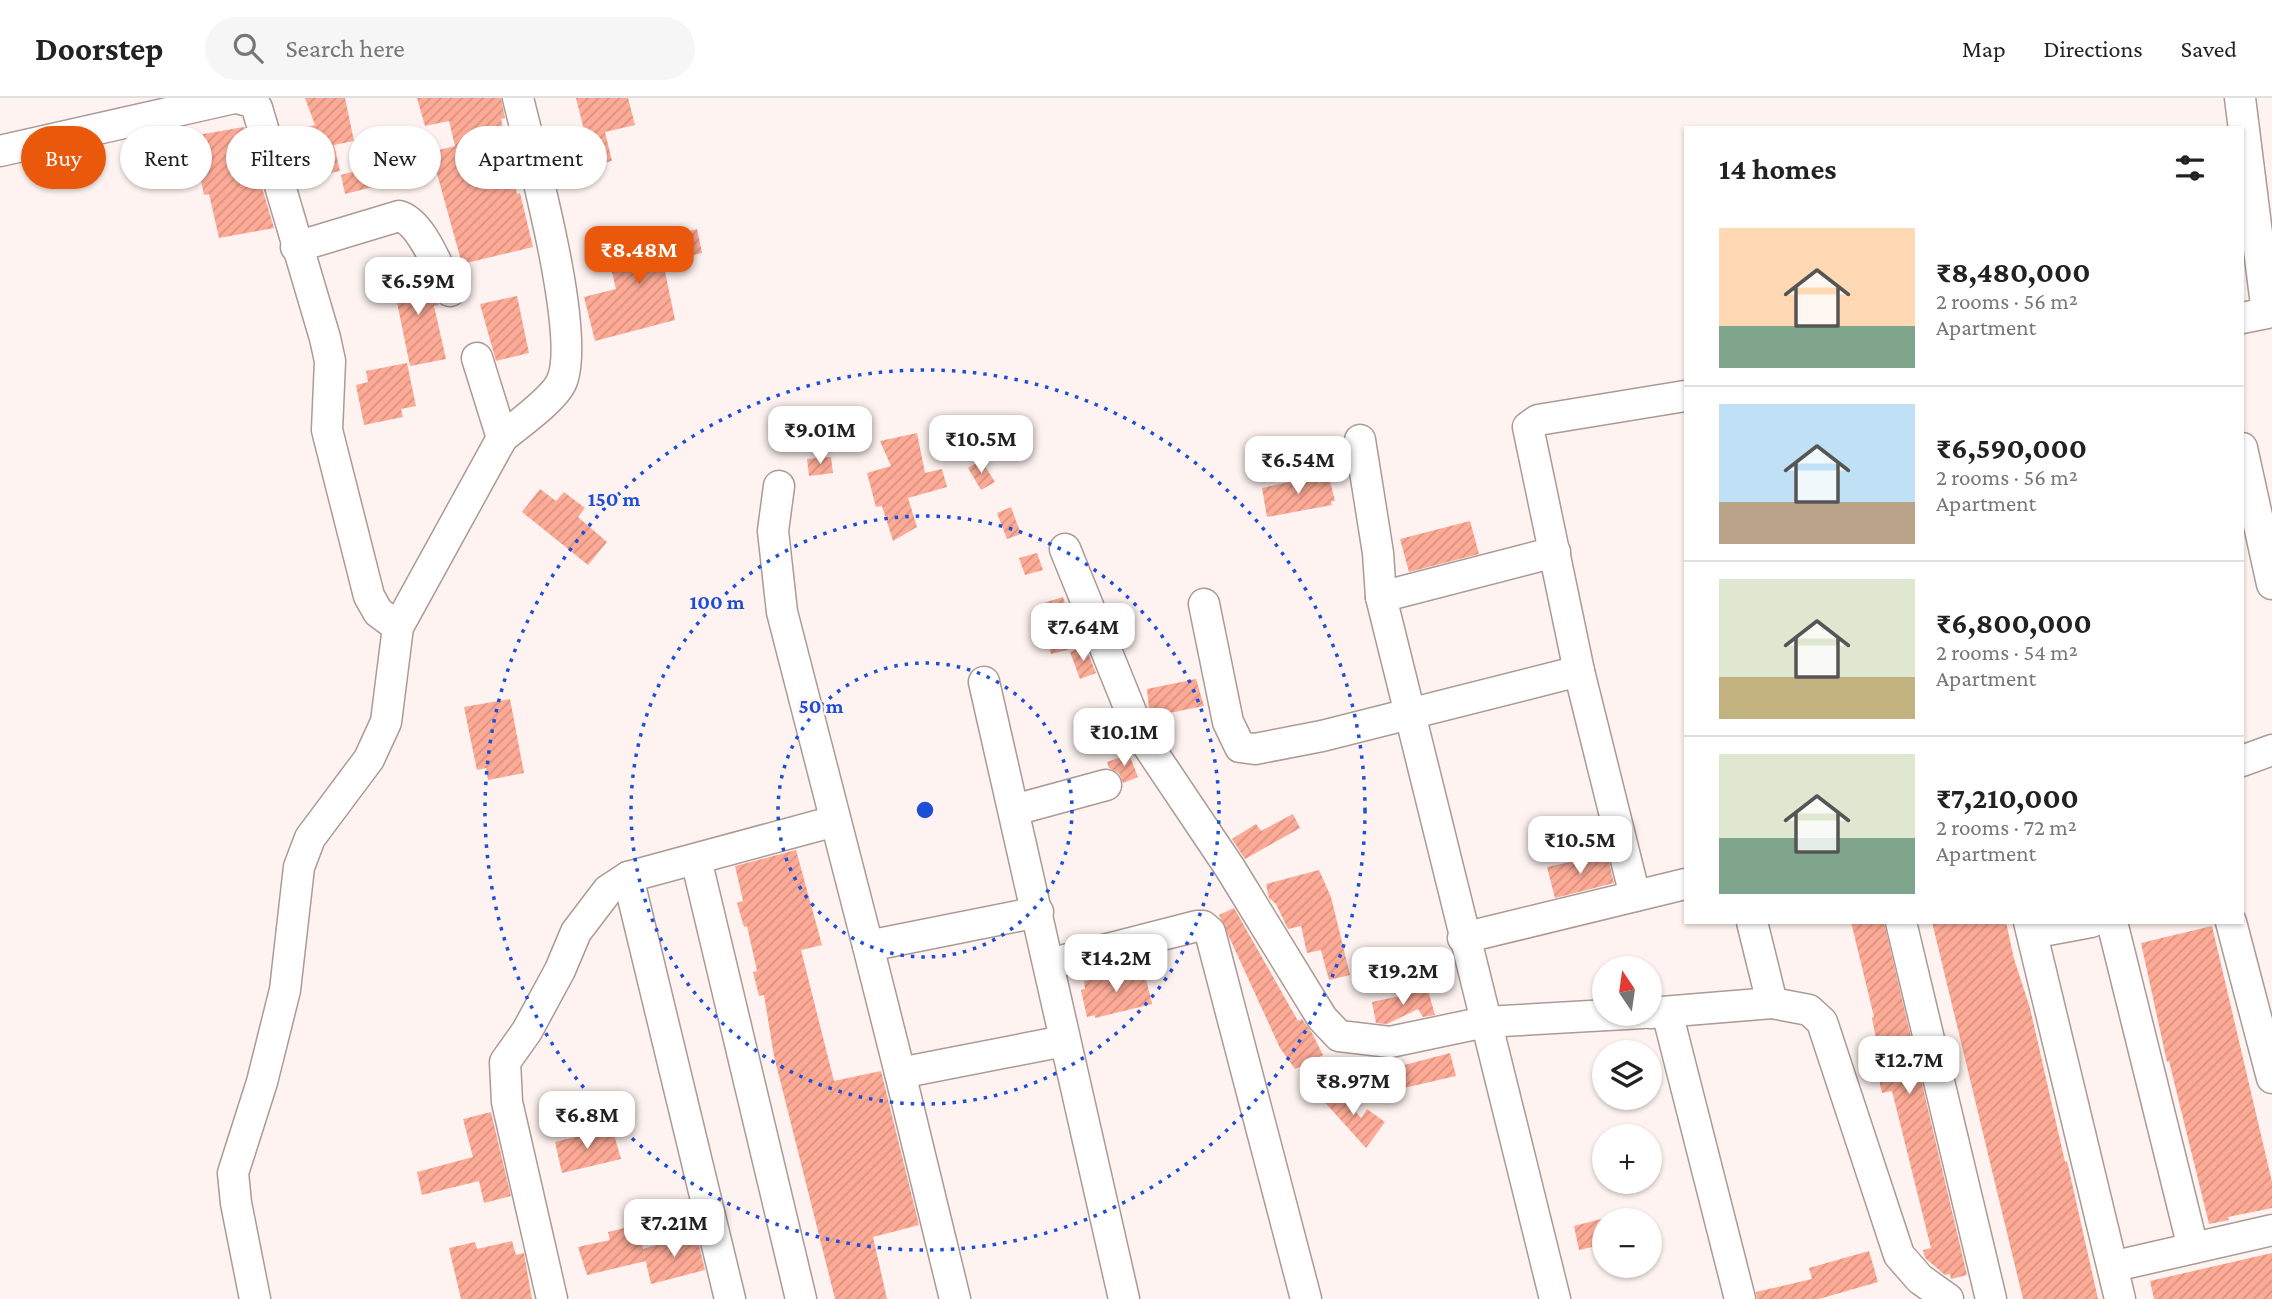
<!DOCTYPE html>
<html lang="en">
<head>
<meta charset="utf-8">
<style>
  :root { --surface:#fff; --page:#f6f6f6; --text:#222; --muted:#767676; --line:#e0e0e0; --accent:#ea580c }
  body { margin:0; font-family:"Crimson Pro",serif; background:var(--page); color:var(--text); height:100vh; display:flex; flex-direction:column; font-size:26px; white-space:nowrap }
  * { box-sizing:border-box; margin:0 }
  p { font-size:23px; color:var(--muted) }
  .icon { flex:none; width:38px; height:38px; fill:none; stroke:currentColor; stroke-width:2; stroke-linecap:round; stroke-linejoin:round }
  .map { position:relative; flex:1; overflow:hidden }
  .panel { position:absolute; left:1684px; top:28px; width:560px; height:798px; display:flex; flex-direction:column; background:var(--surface); border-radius:0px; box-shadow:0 2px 5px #0004 }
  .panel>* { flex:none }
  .banner { position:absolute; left:21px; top:28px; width:665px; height:63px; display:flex; gap:14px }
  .needle { width:46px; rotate:347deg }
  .fabs { position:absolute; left:1592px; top:858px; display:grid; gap:14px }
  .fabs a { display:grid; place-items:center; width:70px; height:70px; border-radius:50%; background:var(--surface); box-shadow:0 2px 5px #0004; font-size:35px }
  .price { position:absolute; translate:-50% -60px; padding:0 16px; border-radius:14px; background:#fff; color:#222; font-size:23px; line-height:46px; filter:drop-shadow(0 2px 4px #0008) }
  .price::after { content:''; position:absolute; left:50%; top:42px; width:21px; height:16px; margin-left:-10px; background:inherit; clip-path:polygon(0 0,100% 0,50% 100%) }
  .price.on { background:var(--accent); color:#fff }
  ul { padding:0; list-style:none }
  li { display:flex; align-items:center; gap:21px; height:175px; padding:0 35px }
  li+li { border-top:2px solid var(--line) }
  li span { display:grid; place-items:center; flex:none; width:196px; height:140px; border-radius:0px; color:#555 }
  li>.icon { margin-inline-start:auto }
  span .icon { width:84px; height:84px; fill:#fffc; stroke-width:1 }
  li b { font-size:30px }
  h2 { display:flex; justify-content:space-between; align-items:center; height:84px; padding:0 35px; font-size:30px }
  .pill { padding:0 24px; border-radius:32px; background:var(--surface); box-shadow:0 2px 5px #0004; font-size:24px; line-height:63px }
  .pill.on { background:var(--accent); color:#fff }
  header { display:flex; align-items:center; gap:42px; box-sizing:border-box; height:98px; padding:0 35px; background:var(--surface); border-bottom:2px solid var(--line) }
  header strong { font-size:33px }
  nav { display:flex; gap:38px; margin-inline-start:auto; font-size:24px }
  .search { width:490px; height:63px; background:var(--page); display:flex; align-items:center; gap:18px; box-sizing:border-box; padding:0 24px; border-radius:38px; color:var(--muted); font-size:26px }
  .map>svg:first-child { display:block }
  .building { fill:url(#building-hatch) }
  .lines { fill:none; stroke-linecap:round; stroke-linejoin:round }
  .minor-casing { stroke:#ab9a95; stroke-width:33 }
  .minor { stroke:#fff; stroke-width:30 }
  .ring { fill:none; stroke:#1d4ed8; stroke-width:3.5; stroke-dasharray:3.5 7 }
  .centre { fill:#1d4ed8; stroke:#fef3f0; stroke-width:3.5 }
  .ring-label { font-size:21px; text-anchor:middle; font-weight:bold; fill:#1d4ed8; stroke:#fef3f0; stroke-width:5; stroke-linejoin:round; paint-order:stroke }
</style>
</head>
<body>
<header>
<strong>Doorstep</strong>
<div class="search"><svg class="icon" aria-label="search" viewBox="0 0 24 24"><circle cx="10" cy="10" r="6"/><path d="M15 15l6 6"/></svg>Search here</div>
<nav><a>Map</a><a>Directions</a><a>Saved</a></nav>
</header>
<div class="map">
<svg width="2272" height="1201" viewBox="0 0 2272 1201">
  <defs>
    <pattern id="building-hatch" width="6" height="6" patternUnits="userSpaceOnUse" patternTransform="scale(1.75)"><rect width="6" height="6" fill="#fdaa96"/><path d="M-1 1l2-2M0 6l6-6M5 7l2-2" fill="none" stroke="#d99281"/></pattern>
  </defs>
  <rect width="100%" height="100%" fill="#fef3f0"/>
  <g class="building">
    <polygon points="305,0 345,0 354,43 334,47 340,73 296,82 282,34 315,27"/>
    <polygon points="417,0 501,0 505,20 501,21 517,96 520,95 533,149 462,166 431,54 455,48 449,23 425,28"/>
    <polygon points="576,0 628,0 635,27 605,34 612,63 563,74 560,59 589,52"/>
    <polygon points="244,29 274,130 219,140 209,96 204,97 192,38"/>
    <polygon points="370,69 377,88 345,96 341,77"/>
    <polygon points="697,131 702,155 663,164 675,222 595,243 584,199 616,191 607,153"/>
    <polygon points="419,169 439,207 434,208 446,261 410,268 391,175"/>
    <polygon points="517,198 529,255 496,263 480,206"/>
    <polygon points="407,265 416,308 401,311 403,319 364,327 356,287 368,284 366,273"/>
    <polygon points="917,335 925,375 942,371 947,389 908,400 917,429 893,443 882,408 876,409 867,375 891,368 880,343"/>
    <polygon points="831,359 833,375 809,378 807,361"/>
    <polygon points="981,362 995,384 981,392 968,370"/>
    <polygon points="1317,378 1318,385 1329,379 1335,403 1331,403 1332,407 1267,419 1262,390"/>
    <polygon points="540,391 556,403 564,394 585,410 578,419 607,444 588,467 522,414"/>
    <polygon points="1011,409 1021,436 1007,441 997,415"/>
    <polygon points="1470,423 1479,456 1409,474 1400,441"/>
    <polygon points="1037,455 1043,472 1025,477 1019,460"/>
    <polygon points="1063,499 1069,518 1063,520 1071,551 1051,556 1037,507"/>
    <polygon points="1085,548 1096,575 1080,581 1070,554"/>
    <polygon points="1196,581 1204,608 1164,616 1167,626 1156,629 1149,612 1147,591"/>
    <polygon points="510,601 524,675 488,682 486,670 477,672 464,609"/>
    <polygon points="1129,656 1138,679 1123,685 1119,675 1109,670 1107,664"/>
    <polygon points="1293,716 1300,730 1245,761 1232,741 1256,726 1261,733"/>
    <polygon points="796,752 822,847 801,852 834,983 881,973 919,1127 873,1139 887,1201 835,1201 774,958 764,897 759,898 753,874 757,873 747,828 744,829 737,805 743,803 735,768"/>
    <polygon points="1607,756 1614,785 1555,800 1547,769"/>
    <polygon points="1319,772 1331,799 1350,877 1329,882 1321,852 1307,855 1301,828 1288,831 1276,806 1269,800 1266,786"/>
    <polygon points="1234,810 1298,923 1302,921 1312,935 1323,957 1295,971 1280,950 1219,817"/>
    <polygon points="1851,824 1884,824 1967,1177 1951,1181 1950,1176 1945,1177 1925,1160 1923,1152 1931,1150 1892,993 1882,995 1877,973 1886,970 1879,940 1876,941 1872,920 1874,919"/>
    <polygon points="1932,824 2006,824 2014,861 2030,910 2065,1064 2067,1063 2098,1201 2023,1201"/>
    <polygon points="2212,828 2272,1084 2272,1110 2228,1119 2229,1122 2209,1126 2169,963 2167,964 2141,845"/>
    <polygon points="1144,872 1152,906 1095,920 1095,917 1087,919 1081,892 1085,891 1084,883"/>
    <polygon points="1428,892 1435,917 1423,919 1418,911 1387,926 1376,925 1372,904"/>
    <polygon points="1450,955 1456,978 1382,995 1378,974"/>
    <polygon points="1334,987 1361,1020 1367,1011 1385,1024 1366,1050 1320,999"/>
    <polygon points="491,1014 511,1098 484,1105 479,1083 422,1097 417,1074 473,1059 463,1021"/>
    <polygon points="608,1031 609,1034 613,1033 621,1061 562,1075 555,1044"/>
    <polygon points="1605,1120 1605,1146 1579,1152 1574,1128"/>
    <polygon points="637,1127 646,1163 587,1177 578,1149 610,1142 608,1134"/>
    <polygon points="696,1135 705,1172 651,1186 643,1151"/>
    <polygon points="512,1143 516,1157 524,1155 532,1201 461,1201 449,1150 475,1144 477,1151"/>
    <polygon points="1869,1153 1878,1184 1819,1201 1757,1201 1756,1194 1812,1181 1809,1170"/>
    <polygon points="2272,1155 2272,1201 2154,1201 2150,1183"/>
  </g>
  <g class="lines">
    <defs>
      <g id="minor">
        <polyline points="237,0 252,4 257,10 325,240 330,263 327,332 369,498 378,514 398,529"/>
        <polyline points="2240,0 2267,215 2242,220"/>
        <polyline points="0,53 234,0"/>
        <path d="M 296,149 L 399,118 C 422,124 439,172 450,193"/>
        <path d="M 502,340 C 517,327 552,303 561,285 C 583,240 531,55 518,0"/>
        <polyline points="1360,342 1378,455 1381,499"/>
        <polyline points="2242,350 2272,486"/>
        <polyline points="779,388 773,433 782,514 868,848 1038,814"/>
        <polyline points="1065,451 1140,636 1230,770 1322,920 1339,938 1390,944 1485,924 1643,915"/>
        <polyline points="1555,454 1381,499 1555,1201"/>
        <polyline points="1204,506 1228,624 1240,649 1255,651 1322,638 1579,573"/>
        <polyline points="984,584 1124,1201"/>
        <polyline points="2242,663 2272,652"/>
        <polyline points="1014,712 1106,687"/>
        <polyline points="696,761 801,1201"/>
        <polyline points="628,779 730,1201"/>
        <polyline points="1635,798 1579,573 1528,329 1538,322 1685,298"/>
        <polyline points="1752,824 1772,905"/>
        <polyline points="1901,824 1991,1201"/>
        <polyline points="2029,824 2120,1201"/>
        <polyline points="2112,824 2193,1150"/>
        <polyline points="2231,824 2272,980"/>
        <polyline points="2032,835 2091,824"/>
        <polyline points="1463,840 1685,786"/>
        <polyline points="868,848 900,975 1064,943"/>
        <polyline points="1049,866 1197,828 1203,828 1210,834 1306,1201"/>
        <polyline points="1667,914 1740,1201"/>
        <polyline points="1650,915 1772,905 1809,912 1822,924 1899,1157 1920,1181 1948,1201"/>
        <polyline points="900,975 955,1201"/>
        <polyline points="2115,1168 2272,1132"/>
        <polyline points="255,1201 236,1105 233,1075 262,984 285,892 299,769 310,740 369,661 386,624 398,529 502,340 477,260"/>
        <polyline points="552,1201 507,1004 505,964 527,933 560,872 576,834 608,792 628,779 835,723"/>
      </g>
    </defs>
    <use href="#minor" class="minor-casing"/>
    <use href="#minor" class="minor"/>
  </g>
  <g class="ring">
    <circle cx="925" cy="712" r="147"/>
    <circle cx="925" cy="712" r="294"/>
    <circle cx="925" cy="712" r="440"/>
  </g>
  <circle cx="925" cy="712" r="10" class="centre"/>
  <g class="ring-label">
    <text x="614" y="408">150 m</text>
    <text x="717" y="511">100 m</text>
    <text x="821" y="615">50 m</text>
  </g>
</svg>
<div class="fabs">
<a><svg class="needle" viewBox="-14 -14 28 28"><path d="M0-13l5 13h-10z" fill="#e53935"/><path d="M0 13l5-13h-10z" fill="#767676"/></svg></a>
<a><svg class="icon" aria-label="layers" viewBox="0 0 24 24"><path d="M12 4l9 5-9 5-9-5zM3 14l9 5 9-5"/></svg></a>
<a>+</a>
<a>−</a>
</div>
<b class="price on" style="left:639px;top:188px">₹8.48M</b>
<b class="price" style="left:418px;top:219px">₹6.59M</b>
<b class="price" style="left:820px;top:368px">₹9.01M</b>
<b class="price" style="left:981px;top:377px">₹10.5M</b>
<b class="price" style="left:1298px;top:398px">₹6.54M</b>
<b class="price" style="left:1083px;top:565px">₹7.64M</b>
<b class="price" style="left:1124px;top:670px">₹10.1M</b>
<b class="price" style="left:1580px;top:778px">₹10.5M</b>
<b class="price" style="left:1116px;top:896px">₹14.2M</b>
<b class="price" style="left:1403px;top:909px">₹19.2M</b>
<b class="price" style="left:1909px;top:998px">₹12.7M</b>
<b class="price" style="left:1353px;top:1019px">₹8.97M</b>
<b class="price" style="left:587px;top:1053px">₹6.8M</b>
<b class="price" style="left:674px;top:1161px">₹7.21M</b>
<div class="banner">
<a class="pill on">Buy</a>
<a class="pill">Rent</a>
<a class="pill">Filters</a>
<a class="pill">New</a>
<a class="pill">Apartment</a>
</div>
<section class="panel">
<h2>14 homes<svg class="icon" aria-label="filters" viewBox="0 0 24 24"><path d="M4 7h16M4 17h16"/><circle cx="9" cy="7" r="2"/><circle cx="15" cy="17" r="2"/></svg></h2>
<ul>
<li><span style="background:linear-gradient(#ffd9b3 70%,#7fa58c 0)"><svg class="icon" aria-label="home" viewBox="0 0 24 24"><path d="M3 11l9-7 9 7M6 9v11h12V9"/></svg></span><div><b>₹8,480,000</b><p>2 rooms · 56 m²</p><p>Apartment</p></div></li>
<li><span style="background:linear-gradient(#bfe0f5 70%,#b9a48a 0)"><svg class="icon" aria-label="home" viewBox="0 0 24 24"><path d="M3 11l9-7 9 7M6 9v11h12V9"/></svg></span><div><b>₹6,590,000</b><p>2 rooms · 56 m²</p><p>Apartment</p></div></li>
<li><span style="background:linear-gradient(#dfe7d0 70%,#c2b280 0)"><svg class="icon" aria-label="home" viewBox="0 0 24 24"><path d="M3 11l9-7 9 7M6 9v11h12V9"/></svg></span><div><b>₹6,800,000</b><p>2 rooms · 54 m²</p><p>Apartment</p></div></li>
<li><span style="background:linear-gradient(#dfe7d0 60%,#7fa58c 0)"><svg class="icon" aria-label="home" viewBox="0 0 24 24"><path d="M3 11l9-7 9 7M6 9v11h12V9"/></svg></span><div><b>₹7,210,000</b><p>2 rooms · 72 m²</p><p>Apartment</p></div></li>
</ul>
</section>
</div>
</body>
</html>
